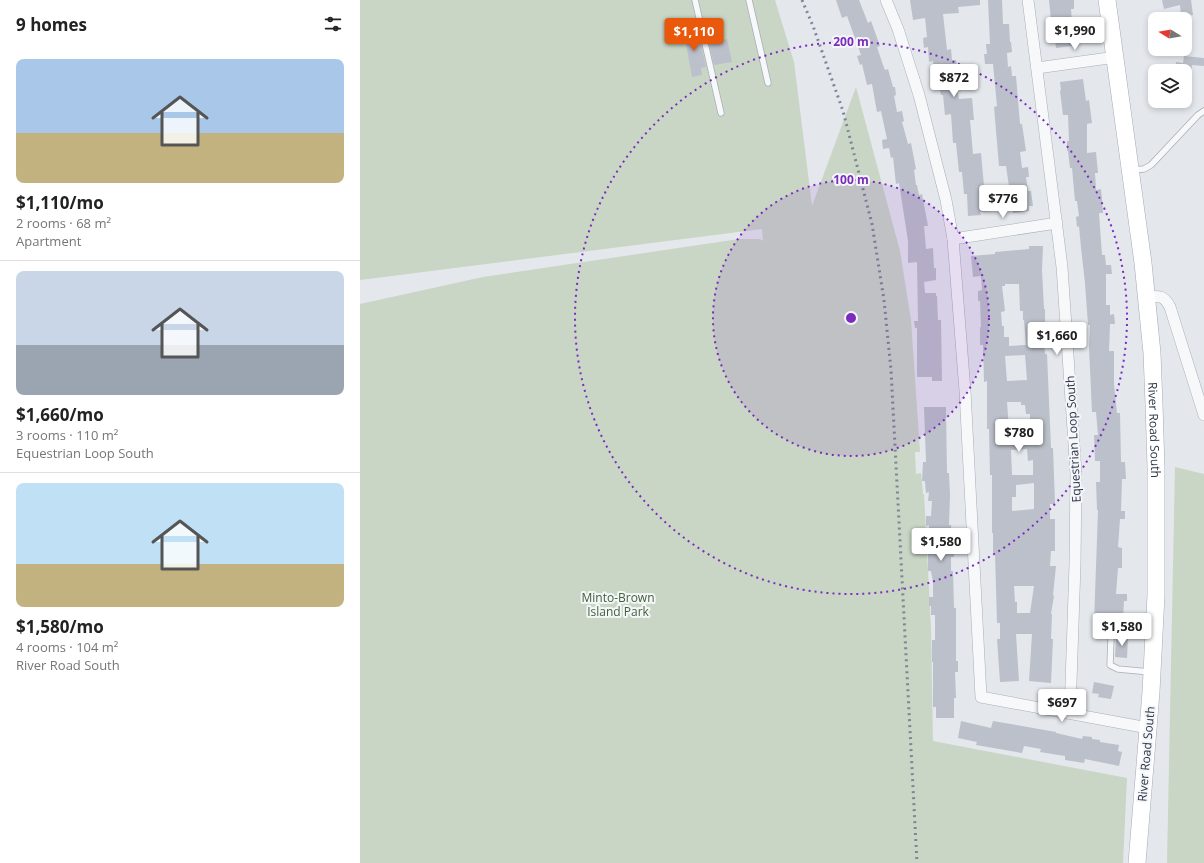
<!DOCTYPE html>
<html lang="en">
<head>
<meta charset="utf-8">
<style>
  :root { --surface:#fff; --page:#f6f6f6; --text:#222; --muted:#767676; --line:#e0e0e0; --accent:#ea580c }
  body { margin:0; font-family:"Open Sans",sans-serif; background:var(--page); color:var(--text); height:100vh; display:flex; flex-direction:column; font-size:15px; white-space:nowrap }
  * { box-sizing:border-box; margin:0 }
  p { font-size:13px; color:var(--muted) }
  .icon { flex:none; width:22px; height:22px; fill:none; stroke:currentColor; stroke-width:2; stroke-linecap:round; stroke-linejoin:round }
  .map { position:relative; flex:1; overflow:hidden }
  .details { display:flex; flex-direction:column; background:var(--surface); width:360px }
  .details>* { flex:none }
  .needle { width:26px; rotate:281deg }
  .buttons { position:absolute; left:788px; top:12px; display:grid; gap:8px }
  .buttons a { display:grid; place-items:center; width:44px; height:44px; border-radius:8px; background:var(--surface); box-shadow:0 2px 6px #0003; font-size:20px }
  .price { position:absolute; translate:-50% -34px; padding:0 9px; border-radius:4px; background:#fff; color:#222; font-size:13px; line-height:26px; filter:drop-shadow(0 1px 2px #0008) }
  .price::after { content:''; position:absolute; left:50%; top:24px; width:12px; height:9px; margin-left:-6px; background:inherit; clip-path:polygon(0 0,100% 0,50% 100%) }
  .price.on { background:var(--accent); color:#fff }
  ul { padding:0; list-style:none }
  li { display:grid; align-content:center; gap:8px; height:212px; padding:0 16px }
  li+li { border-top:1px solid var(--line) }
  li span { display:grid; place-items:center; height:124px; border-radius:8px; color:#555 }
  li>.icon { margin-inline-start:auto }
  span .icon { width:72px; height:72px; fill:#fffc; stroke-width:1 }
  li b { font-size:17px }
  h2 { display:flex; justify-content:space-between; align-items:center; height:48px; padding:0 16px; font-size:17px }
  main { display:flex; flex:1; min-height:0 }
  .map>svg:first-child { display:block }
  .green { fill:#c9d6c5 }
  .building { fill:#bbc0ca; fill-rule:evenodd }
  .lines { fill:none; stroke-linecap:round; stroke-linejoin:round }
  .lane-casing { stroke:#a9aeb7; stroke-width:7 }
  .street-casing { stroke:#a9aeb7; stroke-width:12 }
  .primary-casing { stroke:#a3abb8; stroke-width:18 }
  .lane { stroke:#f7f8fa; stroke-width:5.5 }
  .street { stroke:#f7f8fa; stroke-width:11 }
  .primary { stroke:#fff; stroke-width:17 }
  .rail { stroke:#7d8696; stroke-width:3; stroke-dasharray:2 4; stroke-linecap:butt }
  .ring { fill:none; stroke:#7b2cbf; stroke-width:2; stroke-dasharray:2 4 }
  .labels { text-anchor:middle; dominant-baseline:central; stroke-width:4; stroke-linejoin:round; paint-order:stroke }
  .street-label { font-size:12px; fill:#2b3445; stroke:#f4f6f9 }
  .park-label { font-size:12px; fill:#3f6138; stroke:#f4f6f9 }
  .centre { fill:#7b2cbf; stroke:#f4f6f9; stroke-width:2 }
  .ring-label { font-size:12px; text-anchor:middle; font-weight:bold; fill:#7b2cbf; stroke:#f4f6f9; stroke-width:4; stroke-linejoin:round; paint-order:stroke }
</style>
</head>
<body>
<main>
<section class="details">
<h2>9 homes<svg class="icon" aria-label="filters" viewBox="0 0 24 24"><path d="M4 7h16M4 17h16"/><circle cx="9" cy="7" r="2"/><circle cx="15" cy="17" r="2"/></svg></h2>
<ul>
<li><span style="background:linear-gradient(#a9c7e8 60%,#c2b280 0)"><svg class="icon" aria-label="home" viewBox="0 0 24 24"><path d="M3 11l9-7 9 7M6 9v11h12V9"/></svg></span><div><b>$1,110/mo</b><p>2 rooms · 68 m²</p><p>Apartment</p></div></li>
<li><span style="background:linear-gradient(#c9d6e8 60%,#9aa5b1 0)"><svg class="icon" aria-label="home" viewBox="0 0 24 24"><path d="M3 11l9-7 9 7M6 9v11h12V9"/></svg></span><div><b>$1,660/mo</b><p>3 rooms · 110 m²</p><p>Equestrian Loop South</p></div></li>
<li><span style="background:linear-gradient(#bfe0f5 65%,#c2b280 0)"><svg class="icon" aria-label="home" viewBox="0 0 24 24"><path d="M3 11l9-7 9 7M6 9v11h12V9"/></svg></span><div><b>$1,580/mo</b><p>4 rooms · 104 m²</p><p>River Road South</p></div></li>
</ul>
</section>
<div class="map">
<svg width="844" height="863" viewBox="0 0 844 863">
  <rect width="100%" height="100%" fill="#e4e7ec"/>
  <g class="green">
    <polygon points="0,0 415,0 434,62 452,206 496,87 540,251 551,320 560,452 555,452 556,474 561,473 563,494 564,494 571,628 573,741 767,778 763,863 0,863 0,304 123,277 379,239 400,239 403,241 402,229 0,280"/>
    <polygon points="815,467 844,474 844,863 807,863"/>
  </g>
  <g class="building">
    <polygon points="476,0 499,0 508,23 511,21 520,46 517,47 523,65 525,70 528,69 533,87 535,87 536,95 534,96 537,112 542,111 544,121 542,122 548,144 551,143 556,169 554,170 556,185 557,185 559,195 562,194 568,226 564,226 566,249 573,248 574,268 576,268 576,280 564,282 565,293 576,293 576,296 577,296 578,320 581,320 582,381 572,381 572,377 557,377 557,328 555,328 554,321 558,321 557,262 548,263 548,241 539,183 536,184 533,157 531,158 529,148 523,149 522,140 527,139 521,111 517,112 512,84 507,85 502,64 500,65 497,56 501,55 487,16 482,18"/>
    <polygon points="550,0 620,0 620,5 598,7 599,13 583,14 587,50 591,49 592,60 596,60 597,69 593,69 599,99 612,98 614,120 610,120 613,154 621,153 625,197 633,197 634,211 620,212 621,215 608,216 607,194 604,194 602,172 599,172 596,143 593,143 591,114 585,115 583,95 581,95 576,71 574,71 573,61 569,62 568,47 564,48 563,38 567,37 565,18 553,20"/>
    <polygon points="628,0 642,0 643,24 649,24 650,42 651,42 652,52 647,53 648,67 651,66 652,76 656,76 660,124 662,124 666,151 660,152 662,168 668,167 669,177 666,177 668,191 671,191 673,206 669,206 669,211 653,213 646,166 639,166 634,107 637,106 633,64 625,64 624,54 627,54 626,44 630,44"/>
    <polygon points="689,0 714,0 714,9 711,9 713,37 718,37 719,45 696,48 695,40 693,40"/>
    <polygon points="802,0 831,0 833,15 821,16 820,5 804,9"/>
    <polygon points="333,25 337,46 341,45 346,67 341,68 342,75 332,77 323,27"/>
    <polygon points="367,39 372,62 354,65 349,43"/>
    <polygon points="824,56 844,58 844,66 832,65 831,71 815,71 816,62 823,63"/>
    <polygon points="723,79 726,101 729,100 732,123 727,124 727,153 736,152 738,173 735,173 736,190 741,189 742,199 743,213 739,213 742,255 745,255 746,265 751,265 752,274 746,274 746,305 750,305 750,315 754,314 755,324 750,324 749,351 754,351 754,384 757,413 760,413 761,462 765,462 766,479 762,479 761,511 765,511 765,519 760,519 758,547 762,548 762,568 758,568 756,594 767,594 767,601 764,601 763,617 747,616 746,624 734,623 738,510 737,510 736,482 740,482 740,461 735,461 734,435 738,435 736,412 732,412 729,348 730,325 728,325 725,283 721,248 719,226 717,227 716,217 719,216 717,201 715,201 712,168 710,168 708,151 707,151 707,141 709,141 708,115 703,115 700,91 701,90 700,82"/>
    <path d="M 669,246 L 683,246 L 682,270 L 684,309 L 685,309 L 685,327 L 686,327 L 687,337 L 684,337 L 685,354 L 687,354 L 691,448 L 693,448 L 695,504 L 690,504 L 690,519 L 695,519 L 695,551 L 691,551 L 690,566 L 696,566 L 693,595 L 694,596 L 691,614 L 692,614 L 691,639 L 693,639 L 691,683 L 669,681 L 672,634 L 656,634 L 659,681 L 640,682 L 637,639 L 640,639 L 640,623 L 637,623 L 635,553 L 633,553 L 633,533 L 632,533 L 632,475 L 630,475 L 629,429 L 627,429 L 627,381 L 624,382 L 623,345 L 620,345 L 620,327 L 621,327 L 620,301 L 618,301 L 618,291 L 622,290 L 621,276 L 613,277 L 611,256 L 635,254 L 635,252 L 669,249 ZM 645,284 L 659,284 L 660,311 L 663,311 L 663,320 L 664,320 L 666,345 L 649,346 L 649,337 L 644,337 L 644,326 L 642,326 L 641,312 L 645,311 L 642,286 L 645,286 ZM 665,355 L 667,380 L 647,381 L 645,356 ZM 647,402 L 661,402 L 661,405 L 665,405 L 666,414 L 670,414 L 670,428 L 666,429 L 666,430 L 649,430 ZM 667,449 L 668,461 L 673,460 L 673,475 L 652,475 L 651,450 ZM 674,483 L 674,509 L 652,511 L 652,497 L 656,497 L 656,485 ZM 654,586 L 674,586 L 670,613 L 657,613 L 657,602 L 655,602 Z"/>
    <polygon points="564,407 586,407 587,473 589,473 590,495 589,525 591,525 592,547 594,547 594,557 591,557 591,571 593,571 594,608 596,608 596,661 598,661 598,672 595,672 596,698 594,698 594,718 576,718 576,707 573,707 573,662 572,662 572,640 575,640 575,615 571,615 571,606 569,606 569,597 573,597 573,582 571,571 568,571 568,551 571,551 570,536 569,536 569,525 566,526 566,516 571,516 572,501 568,501 569,492 566,493 565,481 562,481 563,462 566,462"/>
    <polygon points="756,637 768,637 767,658 755,657"/>
    <polygon points="734,682 754,686 751,699 738,697 739,694 732,693"/>
    <polygon points="601,721 631,728 633,721 696,732 696,733 722,739 723,736 732,737 732,739 740,740 740,742 759,745 758,751 762,752 759,766 725,759 724,763 705,760 705,756 680,752 681,749 664,746 662,753 616,745 617,742 598,738"/>
  </g>
  <g class="lines">
    <defs>
      <g id="lane">
        <polyline points="335,0 361,113"/>
        <polyline points="389,0 408,83"/>
        <polyline points="771,170 784,169 791,165 838,115 844,111"/>
        <polyline points="751,638 750,665 758,669 790,672"/>
      </g>
      <g id="street">
        <polyline points="526,0 538,29 559,95 586,200 593,239 605,391 621,697 788,728"/>
        <polyline points="668,0 702,267 716,474 715,564 710,713"/>
        <polyline points="677,68 756,57"/>
        <polyline points="593,239 697,223"/>
        <path d="M 787,297 C 799,296 804,295 810,307 L 844,415"/>
      </g>
      <g id="primary">
        <path id="s1" d="M 747,0 L 783,263 L 792,353 L 794,404 L 796,468 L 796,595 L 791,692 L 777,863"/>
      </g>
    </defs>
    <use href="#lane" class="lane-casing"/>
    <use href="#street" class="street-casing"/>
    <use href="#primary" class="primary-casing"/>
    <use href="#lane" class="lane"/>
    <use href="#street" class="street"/>
    <use href="#primary" class="primary"/>
    <polyline class="rail" points="442,0 453,26 483,111 512,224 524,300 531,370 557,863"/>
  </g>
  <circle cx="491" cy="318" r="138" fill="#7b2cbf" fill-opacity=".12"/>
  <g class="ring">
    <circle cx="491" cy="318" r="138"/>
    <circle cx="491" cy="318" r="276"/>
  </g>
  <g class="labels">
    <g class="street-label">
      <text stroke="none"><textPath href="#s1" startOffset="433">River Road South</textPath></text>
      <text transform="translate(713 439) rotate(-93)">Equestrian Loop South</text>
      <text transform="translate(786 754) rotate(-85)">River Road South</text>
    </g>
    <g class="park-label">
      <text x="258" y="597">Minto-Brown<tspan x="258" dy="14">Island Park</tspan></text>
    </g>
  </g>
  <circle cx="491" cy="318" r="6" class="centre"/>
  <g class="ring-label">
    <text x="491" y="46">200 m</text>
    <text x="491" y="184">100 m</text>
  </g>
</svg>
<div class="buttons">
<a><svg class="needle" viewBox="-14 -14 28 28"><path d="M0-13l5 13h-10z" fill="#e53935"/><path d="M0 13l5-13h-10z" fill="#767676"/></svg></a>
<a><svg class="icon" aria-label="layers" viewBox="0 0 24 24"><path d="M12 4l9 5-9 5-9-5zM3 14l9 5 9-5"/></svg></a>
</div>
<b class="price" style="left:715px;top:51px">$1,990</b>
<b class="price on" style="left:334px;top:52px">$1,110</b>
<b class="price" style="left:594px;top:98px">$872</b>
<b class="price" style="left:643px;top:219px">$776</b>
<b class="price" style="left:697px;top:356px">$1,660</b>
<b class="price" style="left:659px;top:453px">$780</b>
<b class="price" style="left:581px;top:562px">$1,580</b>
<b class="price" style="left:762px;top:647px">$1,580</b>
<b class="price" style="left:702px;top:723px">$697</b>
</div>
</main>
</body>
</html>
